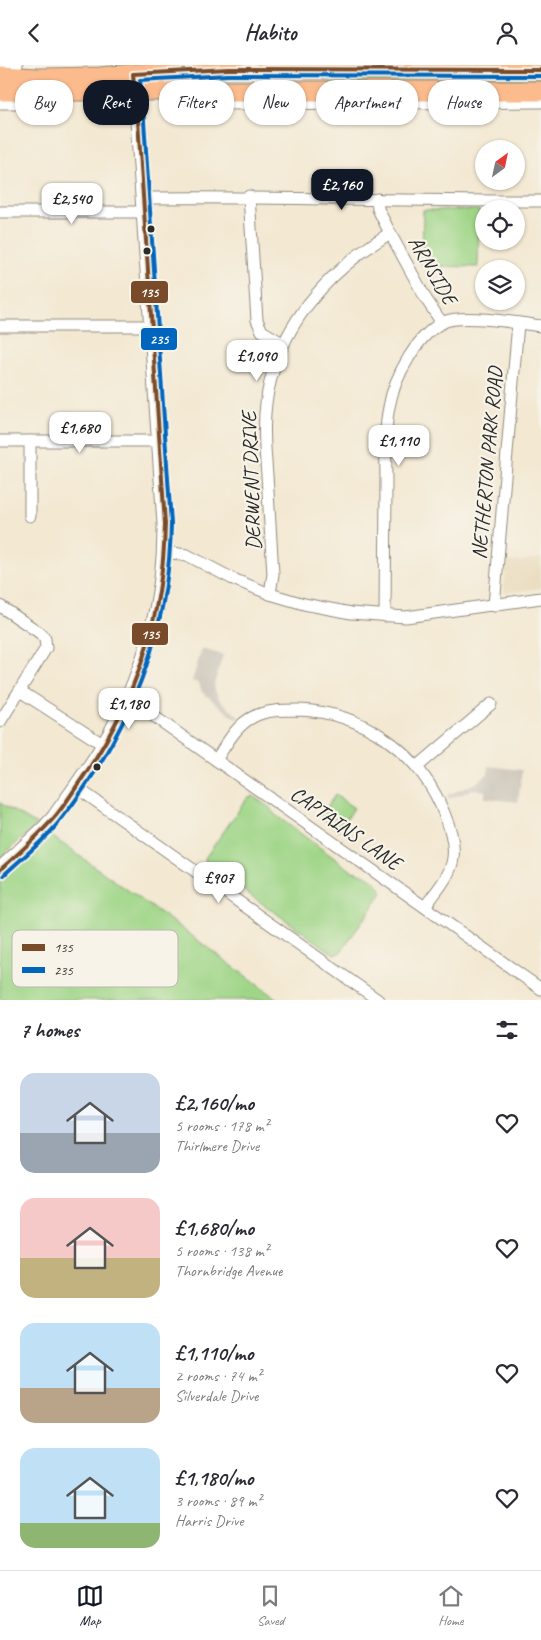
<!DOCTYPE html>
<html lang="en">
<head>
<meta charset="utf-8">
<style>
  :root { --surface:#fff; --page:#f2f2f3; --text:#2b2b33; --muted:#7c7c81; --line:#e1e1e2; --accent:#111827 }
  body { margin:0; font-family:Caveat,sans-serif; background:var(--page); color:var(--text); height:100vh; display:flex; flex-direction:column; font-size:19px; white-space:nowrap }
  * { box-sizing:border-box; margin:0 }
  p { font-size:16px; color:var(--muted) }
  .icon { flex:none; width:28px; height:28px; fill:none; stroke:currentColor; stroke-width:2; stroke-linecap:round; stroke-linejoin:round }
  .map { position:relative; height:935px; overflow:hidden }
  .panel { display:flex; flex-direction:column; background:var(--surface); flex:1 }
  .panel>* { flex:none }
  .banner { position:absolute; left:15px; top:15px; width:511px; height:45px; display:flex; gap:10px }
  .needle { width:32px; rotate:33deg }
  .tools { position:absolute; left:475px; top:75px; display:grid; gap:10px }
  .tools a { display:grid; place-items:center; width:50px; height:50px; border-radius:50%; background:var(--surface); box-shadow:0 1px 4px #0004; font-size:25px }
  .price { position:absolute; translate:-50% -42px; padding:0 11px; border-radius:10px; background:#fff; color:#222; font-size:16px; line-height:32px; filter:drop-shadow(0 1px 2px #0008) }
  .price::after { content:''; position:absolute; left:50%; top:30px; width:15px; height:11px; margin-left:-8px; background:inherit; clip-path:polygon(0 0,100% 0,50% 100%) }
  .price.selected { background:var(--accent); color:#fff }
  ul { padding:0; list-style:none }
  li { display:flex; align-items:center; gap:15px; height:125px; padding:0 20px }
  li span { display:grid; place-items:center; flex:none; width:140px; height:100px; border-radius:15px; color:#555 }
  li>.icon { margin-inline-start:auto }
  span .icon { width:60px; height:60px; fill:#fffc; stroke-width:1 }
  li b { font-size:21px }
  h2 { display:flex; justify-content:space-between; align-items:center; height:60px; padding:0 20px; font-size:21px }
  .tag { padding:0 18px; border-radius:20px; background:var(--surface); box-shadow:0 1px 4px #0004; font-size:18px; line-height:45px }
  .tag.selected { background:var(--accent); color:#fff }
  header { display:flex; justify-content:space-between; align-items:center; height:65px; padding:0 20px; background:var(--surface); font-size:22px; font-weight:700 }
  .dock { display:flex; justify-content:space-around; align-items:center; height:70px; border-top:1px solid var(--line); background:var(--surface); font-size:14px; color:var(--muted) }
  .dock a { display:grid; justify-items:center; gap:2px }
  .dock .selected { color:var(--accent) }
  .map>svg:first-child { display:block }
  .built { fill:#e8d9ba }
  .industrial { fill:#c9c3b8 }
  .green { fill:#9fd587; stroke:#658059 }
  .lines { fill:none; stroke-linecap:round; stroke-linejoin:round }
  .minor-casing { stroke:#8f8a7e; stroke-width:13 }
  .tertiary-casing { stroke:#8f8a7e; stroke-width:17 }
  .trunk-casing { stroke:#8f8a7e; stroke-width:21 }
  .minor { stroke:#fff; stroke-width:11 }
  .tertiary { stroke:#fff; stroke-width:15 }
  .trunk { stroke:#fbbb8d; stroke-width:19 }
  .bus-1-casing { stroke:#f7f3e8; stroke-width:8 }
  .bus-2-casing { stroke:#f7f3e8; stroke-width:8 }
  .bus-1 { stroke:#7a4b2a; stroke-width:4 }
  .bus-2 { stroke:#0065bd; stroke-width:4 }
  .bus-dot { fill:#2b2b2b; stroke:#f7f3e8; stroke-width:2 }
  .labels { text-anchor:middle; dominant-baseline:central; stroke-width:4.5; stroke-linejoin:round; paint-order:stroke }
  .street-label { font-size:21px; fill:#2b2b2b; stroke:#f7f3e8 }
  .key { fill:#f7f3e8; stroke:#bab7af; stroke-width:1 }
  .key-label { font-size:14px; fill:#2b2b2b }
  .line-badge { stroke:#f7f3e8; stroke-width:2 }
  .badge-label { font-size:14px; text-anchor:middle; font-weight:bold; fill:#fff }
</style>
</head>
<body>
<header><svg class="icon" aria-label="back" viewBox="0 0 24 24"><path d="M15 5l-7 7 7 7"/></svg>Habito<svg class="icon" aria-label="person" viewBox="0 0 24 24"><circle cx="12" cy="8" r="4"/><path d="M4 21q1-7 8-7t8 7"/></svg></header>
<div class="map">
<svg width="541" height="935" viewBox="0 0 541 935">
  <rect width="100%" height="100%" fill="#f7f3e8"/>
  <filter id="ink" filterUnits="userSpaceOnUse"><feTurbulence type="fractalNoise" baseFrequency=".02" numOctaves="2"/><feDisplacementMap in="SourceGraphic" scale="10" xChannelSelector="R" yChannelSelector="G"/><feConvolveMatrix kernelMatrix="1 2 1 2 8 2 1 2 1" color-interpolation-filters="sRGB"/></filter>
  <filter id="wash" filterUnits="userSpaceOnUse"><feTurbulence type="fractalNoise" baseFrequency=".0096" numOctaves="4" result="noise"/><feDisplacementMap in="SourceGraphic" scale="20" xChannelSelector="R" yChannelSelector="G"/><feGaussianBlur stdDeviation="1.12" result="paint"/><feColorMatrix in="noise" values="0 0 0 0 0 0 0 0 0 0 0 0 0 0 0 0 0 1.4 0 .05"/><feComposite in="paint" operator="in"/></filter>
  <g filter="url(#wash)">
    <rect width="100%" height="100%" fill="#f3e8d2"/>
    <polygon class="built" points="541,493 541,523 505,528 504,523 507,496 512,497"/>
    <g class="industrial">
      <polygon points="202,584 223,590 214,619 215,626 220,635 239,652 236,654 202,627 199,618 192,616"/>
      <polygon points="489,701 522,705 518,737 485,733 485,726 474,724 449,734 447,730 476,718 488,709"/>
    </g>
    <g class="green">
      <polygon points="328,11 541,11 541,21 329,21"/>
      <polygon points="423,145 479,145 478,202 422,201"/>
      <polygon points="335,730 354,743 339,765 320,752"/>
      <path d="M 253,731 L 270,743 L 274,749 L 352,806 C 366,808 377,816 383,827 L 340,888 L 334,889 L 206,799 L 205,793 L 248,732 Z"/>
      <polygon points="0,738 37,760 0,793"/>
      <polygon points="50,770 180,862 278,935 0,935 0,818"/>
    </g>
  </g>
  <g filter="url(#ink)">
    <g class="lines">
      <defs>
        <g id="minor">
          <polyline points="0,0 17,0"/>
          <polyline points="188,29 206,39 541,37"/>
          <polyline points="0,38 25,38 40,27"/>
          <polyline points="249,131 257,255 262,266 284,279"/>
          <path d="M 143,133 C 276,131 408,137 541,136"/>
          <polyline points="377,134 378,144 390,168 426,234 442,258"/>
          <polyline points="0,147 144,147"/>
          <polyline points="0,261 152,261"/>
          <polyline points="0,376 159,376"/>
          <polyline points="30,376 30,451"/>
          <polyline points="164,487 187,490 233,514 270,529 304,539 351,548 406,552 541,533"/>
          <path d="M 270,529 L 273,509 C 271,476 269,443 267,410 C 265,386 263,361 266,338 C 277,261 327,207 390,168"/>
          <polyline points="0,541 40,568 45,574 46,583 0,657"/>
          <polyline points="494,541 518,258"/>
          <path d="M 385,551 C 385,507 386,462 386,418 C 386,393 384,366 389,342 C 394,313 418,267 446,256 C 465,249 519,258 541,261"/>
          <polyline points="20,626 104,680"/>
          <polyline points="128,635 145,645 541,924"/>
          <path d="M 216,695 C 226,680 236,660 253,652 C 266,645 283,645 298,645 C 363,647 420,687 444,748 C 450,762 455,778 453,793 C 451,811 435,827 425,842"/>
          <polyline points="417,702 491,639"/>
          <polyline points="76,722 378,935"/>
        </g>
        <path id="tertiary" d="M 0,805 L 44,764 L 54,753 C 74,725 95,697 111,668 C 146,604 166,532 165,459 L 138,56 L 134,15"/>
        <g id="trunk">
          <polyline points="0,11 38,13 100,12 155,7 228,4 541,5"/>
          <polyline points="0,26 541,26"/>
        </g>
      </defs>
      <use href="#minor" class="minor-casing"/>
      <use href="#tertiary" class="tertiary-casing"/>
      <use href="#trunk" class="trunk-casing"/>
      <use href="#minor" class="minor"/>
      <use href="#tertiary" class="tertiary"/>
      <use href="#trunk" class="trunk"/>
      <defs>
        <path id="bus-1" d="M 0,805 C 18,789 36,773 52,755 C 63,743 72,728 81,715 C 136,637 163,554 165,459 L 138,56 L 133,9 L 228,4 L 541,5"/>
        <path id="bus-2" d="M 4,810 C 23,792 44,776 59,757 C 129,669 169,571 171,459 L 144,56 L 140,15 L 228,10 L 541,11"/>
      </defs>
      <use href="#bus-1" class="bus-1-casing"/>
      <use href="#bus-2" class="bus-2-casing"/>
      <use href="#bus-1" class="bus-1"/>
      <use href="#bus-2" class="bus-2"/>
    </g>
  </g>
  <g class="bus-dot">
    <circle cx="151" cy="164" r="4.5"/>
    <circle cx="147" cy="186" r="4.5"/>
    <circle cx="97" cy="702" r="4.5"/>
  </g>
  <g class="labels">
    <g class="street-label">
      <text transform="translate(433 205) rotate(60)">ARNSIDE</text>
      <text transform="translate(487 398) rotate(-85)">NETHERTON PARK ROAD</text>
      <text transform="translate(251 416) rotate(-92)">DERWENT DRIVE</text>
      <text transform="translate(346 763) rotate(35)">CAPTAINS LANE</text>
    </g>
  </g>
  <rect x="12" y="865" width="166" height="57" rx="8" class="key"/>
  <rect x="22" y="879" width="23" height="7" fill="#7a4b2a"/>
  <rect x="22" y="902" width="23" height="6" fill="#0065bd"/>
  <g class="key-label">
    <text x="54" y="887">135</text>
    <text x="54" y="910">235</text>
  </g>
  <g class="line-badge">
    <rect x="130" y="215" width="39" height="24" rx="5" fill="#7a4b2a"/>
    <rect x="140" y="262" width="38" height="24" rx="5" fill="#0065bd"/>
    <rect x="131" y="557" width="38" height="24" rx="5" fill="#7a4b2a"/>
  </g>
  <g class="badge-label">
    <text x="149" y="232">135</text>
    <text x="159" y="279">235</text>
    <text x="150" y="574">135</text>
  </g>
</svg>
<div class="tools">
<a><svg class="needle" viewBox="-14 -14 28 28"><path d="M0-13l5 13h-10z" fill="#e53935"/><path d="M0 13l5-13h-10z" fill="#7c7c81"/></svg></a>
<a><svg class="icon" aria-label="locate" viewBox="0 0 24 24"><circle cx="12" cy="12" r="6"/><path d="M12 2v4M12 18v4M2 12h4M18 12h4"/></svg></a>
<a><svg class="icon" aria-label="layers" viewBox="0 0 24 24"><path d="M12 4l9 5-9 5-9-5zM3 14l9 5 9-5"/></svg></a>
</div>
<b class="price selected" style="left:342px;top:146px">£2,160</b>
<b class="price" style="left:72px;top:160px">£2,540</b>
<b class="price" style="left:257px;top:317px">£1,090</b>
<b class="price" style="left:80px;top:389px">£1,680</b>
<b class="price" style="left:399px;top:402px">£1,110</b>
<b class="price" style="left:129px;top:665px">£1,180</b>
<b class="price" style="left:219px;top:839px">£907</b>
<div class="banner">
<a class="tag">Buy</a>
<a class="tag selected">Rent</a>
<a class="tag">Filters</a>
<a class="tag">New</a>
<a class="tag">Apartment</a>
<a class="tag">House</a>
</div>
</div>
<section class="panel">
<h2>7 homes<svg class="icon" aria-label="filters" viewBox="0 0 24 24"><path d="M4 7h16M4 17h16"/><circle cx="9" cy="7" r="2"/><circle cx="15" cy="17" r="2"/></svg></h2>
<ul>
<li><span style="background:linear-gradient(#c9d6e8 60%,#9aa5b1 0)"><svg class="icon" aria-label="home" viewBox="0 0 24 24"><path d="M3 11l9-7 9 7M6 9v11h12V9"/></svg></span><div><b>£2,160/mo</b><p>5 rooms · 178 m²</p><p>Thirlmere Drive</p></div><svg class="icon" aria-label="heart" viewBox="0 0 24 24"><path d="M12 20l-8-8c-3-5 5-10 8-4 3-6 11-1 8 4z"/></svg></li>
<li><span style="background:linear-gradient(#f6c9c9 60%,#c2b280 0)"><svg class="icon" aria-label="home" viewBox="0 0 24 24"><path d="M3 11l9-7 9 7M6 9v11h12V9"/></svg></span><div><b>£1,680/mo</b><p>5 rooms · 138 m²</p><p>Thornbridge Avenue</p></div><svg class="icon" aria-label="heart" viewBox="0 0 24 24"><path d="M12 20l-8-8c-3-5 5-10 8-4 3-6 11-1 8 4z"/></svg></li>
<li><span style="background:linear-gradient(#bfe0f5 65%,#b9a48a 0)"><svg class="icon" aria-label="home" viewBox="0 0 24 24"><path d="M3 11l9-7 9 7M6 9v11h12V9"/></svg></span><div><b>£1,110/mo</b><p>2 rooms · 74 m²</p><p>Silverdale Drive</p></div><svg class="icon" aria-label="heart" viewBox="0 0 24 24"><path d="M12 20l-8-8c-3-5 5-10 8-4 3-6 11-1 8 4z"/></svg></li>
<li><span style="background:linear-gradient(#bfe0f5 75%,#8fb573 0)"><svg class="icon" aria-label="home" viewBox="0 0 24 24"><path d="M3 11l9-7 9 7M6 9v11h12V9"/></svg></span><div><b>£1,180/mo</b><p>3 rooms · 89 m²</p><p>Harris Drive</p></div><svg class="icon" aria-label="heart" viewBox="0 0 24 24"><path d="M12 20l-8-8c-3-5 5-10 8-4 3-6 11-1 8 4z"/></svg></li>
</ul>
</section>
<nav class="dock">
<a class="selected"><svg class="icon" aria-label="map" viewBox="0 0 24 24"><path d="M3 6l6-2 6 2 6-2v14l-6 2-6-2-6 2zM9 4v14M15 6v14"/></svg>Map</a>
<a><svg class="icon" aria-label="saved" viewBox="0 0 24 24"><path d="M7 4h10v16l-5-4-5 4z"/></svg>Saved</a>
<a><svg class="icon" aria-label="home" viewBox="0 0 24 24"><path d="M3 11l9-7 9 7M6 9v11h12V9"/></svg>Home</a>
</nav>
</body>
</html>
